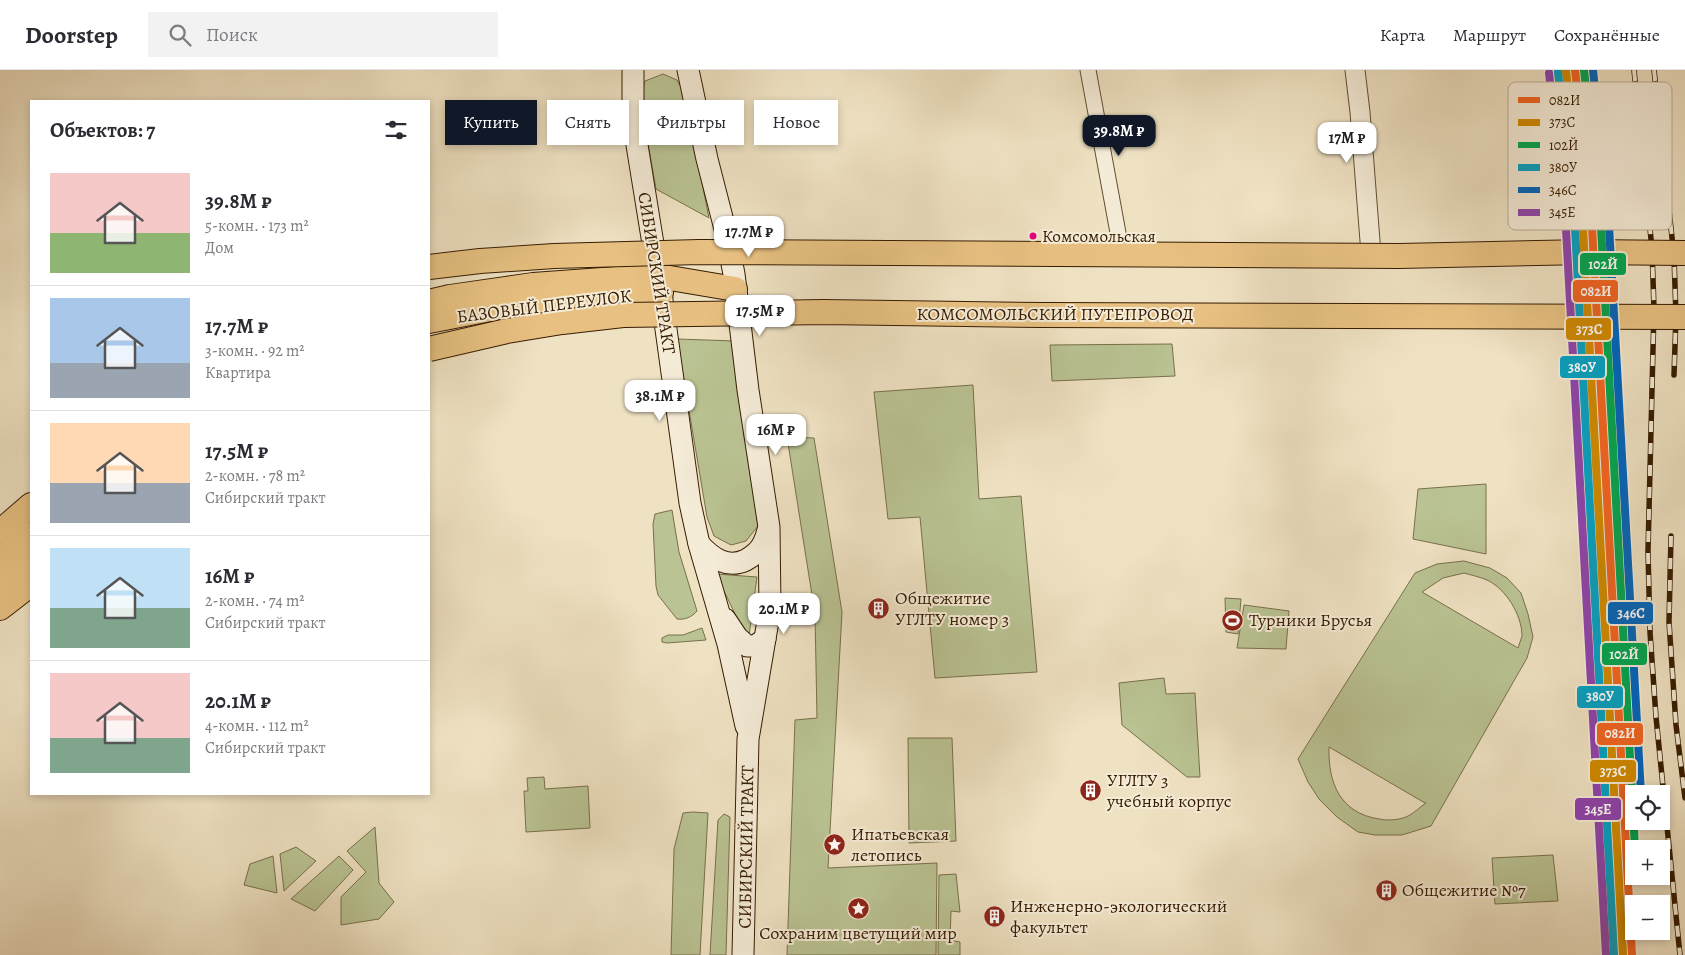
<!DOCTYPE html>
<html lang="ru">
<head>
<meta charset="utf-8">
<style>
  :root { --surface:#fff; --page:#f2f2f3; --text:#2b2b33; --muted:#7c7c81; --line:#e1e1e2; --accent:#111827 }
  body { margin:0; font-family:Alegreya,serif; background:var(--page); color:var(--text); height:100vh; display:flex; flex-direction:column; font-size:19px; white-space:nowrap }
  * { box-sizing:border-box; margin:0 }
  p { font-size:16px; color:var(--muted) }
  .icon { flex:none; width:28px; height:28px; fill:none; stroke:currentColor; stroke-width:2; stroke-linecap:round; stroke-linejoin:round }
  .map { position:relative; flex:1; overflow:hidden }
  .side { position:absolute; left:30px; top:30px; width:400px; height:695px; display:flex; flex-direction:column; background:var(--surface); border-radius:0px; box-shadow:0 2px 8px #0003 }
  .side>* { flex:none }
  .guide { position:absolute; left:445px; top:30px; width:475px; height:45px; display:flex; gap:10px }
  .fabs { position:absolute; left:1625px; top:715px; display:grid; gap:10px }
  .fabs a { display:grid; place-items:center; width:45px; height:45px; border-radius:0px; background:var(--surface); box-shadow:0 2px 8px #0003; font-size:25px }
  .price { position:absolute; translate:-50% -42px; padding:0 11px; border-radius:10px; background:#fff; color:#222; font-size:16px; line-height:32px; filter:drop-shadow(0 1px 2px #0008) }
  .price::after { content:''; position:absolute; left:50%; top:30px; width:15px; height:11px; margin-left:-8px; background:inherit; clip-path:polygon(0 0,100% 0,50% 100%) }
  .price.selected { background:var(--accent); color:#fff }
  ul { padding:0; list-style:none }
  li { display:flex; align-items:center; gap:15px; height:125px; padding:0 20px }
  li+li { border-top:1px solid var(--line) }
  li span { display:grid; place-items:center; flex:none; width:140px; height:100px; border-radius:0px; color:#555 }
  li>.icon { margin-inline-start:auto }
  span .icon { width:60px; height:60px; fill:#fffc; stroke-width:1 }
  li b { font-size:21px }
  h2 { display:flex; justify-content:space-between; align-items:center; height:60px; padding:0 20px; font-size:21px }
  .chip { padding:0 18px; border-radius:0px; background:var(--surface); box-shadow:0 2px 8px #0003; font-size:18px; line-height:45px }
  .chip.selected { background:var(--accent); color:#fff }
  header { display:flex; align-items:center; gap:30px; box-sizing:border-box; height:70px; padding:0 25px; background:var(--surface); border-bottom:1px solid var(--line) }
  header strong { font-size:24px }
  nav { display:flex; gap:28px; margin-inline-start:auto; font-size:18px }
  .search { width:350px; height:45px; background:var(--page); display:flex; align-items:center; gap:12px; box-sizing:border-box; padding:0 18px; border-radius:0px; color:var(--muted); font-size:19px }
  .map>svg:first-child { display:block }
  .green { fill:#bac393; stroke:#78704a; fill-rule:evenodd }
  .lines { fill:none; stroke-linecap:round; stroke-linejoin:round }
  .minor-casing { stroke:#644e31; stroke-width:17 }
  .tertiary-casing { stroke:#644e31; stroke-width:21 }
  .secondary-casing { stroke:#361c00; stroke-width:23 }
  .primary-casing { stroke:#361c00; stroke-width:26 }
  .minor { stroke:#f5ecd8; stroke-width:15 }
  .tertiary { stroke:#f5ecd8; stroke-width:19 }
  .secondary { stroke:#f5ecd8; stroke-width:21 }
  .primary { stroke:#e8c182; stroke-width:24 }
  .rail-casing { stroke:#361c00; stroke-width:5.5 }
  .rail { stroke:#f5ecd8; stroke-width:4; stroke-dasharray:11; stroke-linecap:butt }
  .primary-bridge-casing { stroke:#361c00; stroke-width:26; stroke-linecap:butt }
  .primary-bridge { stroke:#e8c182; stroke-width:24 }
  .rail-1-casing { stroke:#f5ecd8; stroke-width:11 }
  .rail-2-casing { stroke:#f5ecd8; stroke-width:11 }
  .rail-3-casing { stroke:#f5ecd8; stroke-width:11 }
  .rail-4-casing { stroke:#f5ecd8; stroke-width:11 }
  .rail-5-casing { stroke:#f5ecd8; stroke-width:11 }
  .rail-6-casing { stroke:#f5ecd8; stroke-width:11 }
  .rail-1 { stroke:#f26522; stroke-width:8 }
  .rail-2 { stroke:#d08a00; stroke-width:8 }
  .rail-3 { stroke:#00a651; stroke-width:8 }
  .rail-4 { stroke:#03a2c4; stroke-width:8 }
  .rail-5 { stroke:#0065bd; stroke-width:8 }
  .rail-6 { stroke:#8e44ad; stroke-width:8 }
  .bus-dot { fill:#e5007d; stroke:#f5ecd8; stroke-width:2 }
  .labels { text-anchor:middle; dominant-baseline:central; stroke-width:4; stroke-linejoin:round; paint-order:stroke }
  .bus-label { font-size:17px; fill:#361c00; stroke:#f5ecd8; text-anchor:start }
  .street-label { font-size:18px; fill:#361c00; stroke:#f5ecd8 }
  .poi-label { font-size:18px; fill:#361c00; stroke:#f5ecd8; text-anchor:start }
  .key { fill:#f5ecd8; stroke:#bcae97; stroke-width:1 }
  .key-label { font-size:14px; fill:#361c00 }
  .line-badge { stroke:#f5ecd8; stroke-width:2 }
  .badge-label { font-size:14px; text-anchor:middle; font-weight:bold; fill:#fff }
</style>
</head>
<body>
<header>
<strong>Doorstep</strong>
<div class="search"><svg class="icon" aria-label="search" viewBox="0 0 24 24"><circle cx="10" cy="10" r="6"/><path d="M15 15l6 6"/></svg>Поиск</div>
<nav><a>Карта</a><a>Маршрут</a><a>Сохранённые</a></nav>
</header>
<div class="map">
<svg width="1685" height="885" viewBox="0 0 1685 885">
  <rect width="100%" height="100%" fill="#efe2c3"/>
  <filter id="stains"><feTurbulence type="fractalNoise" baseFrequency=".004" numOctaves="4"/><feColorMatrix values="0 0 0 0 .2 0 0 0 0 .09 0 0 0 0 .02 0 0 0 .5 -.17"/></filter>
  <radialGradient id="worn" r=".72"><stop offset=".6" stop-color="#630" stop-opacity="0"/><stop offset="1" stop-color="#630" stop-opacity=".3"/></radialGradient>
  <g class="green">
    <polygon points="663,4 677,10 684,23 709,148 656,119 640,27 645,11"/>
    <polygon points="677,269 735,271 743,347 758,456 746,471 731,475 714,466 707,447"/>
    <polygon points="1172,274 1175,306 1052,311 1050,275"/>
    <polygon points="973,315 979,429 1021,426 1037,602 935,608 920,447 888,449 874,322"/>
    <polygon points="787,367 814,368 842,542 828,798 937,793 936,885 787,885 795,650 817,648 815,544"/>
    <polygon points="1486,414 1486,484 1413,469 1418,419"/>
    <path d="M 672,440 L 679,482 L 697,541 C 692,547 685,550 677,549 L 658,525 L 656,516 L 653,454 L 655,444 Z"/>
    <path d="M 1464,491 L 1490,498 L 1507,508 L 1521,523 L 1528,544 L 1533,567 L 1527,588 L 1431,756 L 1402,765 L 1375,765 L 1358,762 L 1337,747 L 1319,729 L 1308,712 L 1298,689 L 1415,503 L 1437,494 ZM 1464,503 C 1471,505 1480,507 1487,510 C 1506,519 1522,545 1522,566 C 1521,570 1519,574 1518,578 L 1422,522 L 1443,508 ZM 1329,677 L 1425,733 L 1426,733 C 1420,737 1415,742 1410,745 C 1402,750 1388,751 1379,749 C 1340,743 1328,713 1329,677 Z"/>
    <polygon points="716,504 757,507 749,566 745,565"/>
    <polygon points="1225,528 1241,529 1238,564 1226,562"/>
    <polygon points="1244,535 1289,541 1286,579 1237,578"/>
    <polygon points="702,558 706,570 667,573 662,572 662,568 668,565 683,565"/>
    <polygon points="1164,608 1166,624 1195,623 1200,707 1187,707 1122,655 1119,613"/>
    <polygon points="908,668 952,668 956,771 909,773"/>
    <polygon points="544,707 545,719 588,716 590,758 526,762 524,721 528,721 527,708"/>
    <polygon points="693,742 708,743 700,885 671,885 674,779 683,743"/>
    <polygon points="724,744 730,747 726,885 710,885 718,750"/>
    <polygon points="375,757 379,813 394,832 379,849 341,855 341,827 366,802 347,781"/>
    <polygon points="296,777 316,791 284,821 280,784"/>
    <polygon points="1553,785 1558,831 1495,834 1492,788"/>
    <polygon points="273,786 277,823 244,815 250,794"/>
    <polygon points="339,786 353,800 315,841 291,829"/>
    <polygon points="956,804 960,842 951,841 950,870 960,872 960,885 938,885 939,805"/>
  </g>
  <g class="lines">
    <defs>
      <polyline id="minor" points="1088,0 1121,179"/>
      <polyline id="tertiary" points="1355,0 1360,42 1371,184"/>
      <g id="secondary">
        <polyline points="633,0 633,32 636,69 661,223 690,433 699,474 728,574 746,656"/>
        <polyline points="688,0 707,89 726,163 734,204 748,320 769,457 770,539 748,669 743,885"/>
        <path d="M 699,474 C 712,488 727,499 746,490 C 753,486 759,482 763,474 C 765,470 767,464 768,460"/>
        <polyline points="725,549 737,567 747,576 755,576 765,569"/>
      </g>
      <g id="primary">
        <polyline points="429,232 450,227 533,215 658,206 735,219"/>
        <polyline points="429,251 506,236 661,223"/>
        <polyline points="0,462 31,435"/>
        <polyline points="0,490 31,464"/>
        <polyline points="0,517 31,492"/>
        <polyline points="0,538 31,514"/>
      </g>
    </defs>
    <use href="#minor" class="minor-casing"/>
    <use href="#tertiary" class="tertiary-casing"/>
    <use href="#secondary" class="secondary-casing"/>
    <use href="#primary" class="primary-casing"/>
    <use href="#minor" class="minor"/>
    <use href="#tertiary" class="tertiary"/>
    <use href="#secondary" class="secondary"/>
    <use href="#primary" class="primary"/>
    <defs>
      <g id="rail">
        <polyline points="1634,0 1652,179 1654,239 1648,481 1650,562 1656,647 1680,885"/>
        <polyline points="1654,0 1674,186 1676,246 1674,305"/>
        <polyline points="1671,466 1669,552 1676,655 1685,728"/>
      </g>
    </defs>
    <use href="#rail" class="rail-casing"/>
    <use href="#rail" class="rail"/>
    <defs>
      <g id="primary-bridge">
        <polyline points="429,197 480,191 554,186 699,182 1399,186 1586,182 1685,183"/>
        <polyline points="429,279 507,261 562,252 623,245 823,242 1042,245 1685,247"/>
      </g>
    </defs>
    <use href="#primary-bridge" class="primary-bridge-casing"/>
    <use href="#primary-bridge" class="primary-bridge"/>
    <defs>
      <polyline id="rail-1" points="1575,0 1592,157 1632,885"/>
      <polyline id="rail-2" points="1566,1 1583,158 1623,885"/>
      <polyline id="rail-3" points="1584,0 1601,157 1635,779"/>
      <polyline id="rail-4" points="1558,2 1575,158 1614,885"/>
      <polyline id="rail-5" points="1593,0 1609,156 1641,724"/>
      <polyline id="rail-6" points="1549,3 1566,159 1606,885"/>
    </defs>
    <use href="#rail-1" class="rail-1-casing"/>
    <use href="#rail-2" class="rail-2-casing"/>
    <use href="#rail-3" class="rail-3-casing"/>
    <use href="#rail-4" class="rail-4-casing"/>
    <use href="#rail-5" class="rail-5-casing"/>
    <use href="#rail-6" class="rail-6-casing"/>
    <use href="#rail-1" class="rail-1"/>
    <use href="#rail-2" class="rail-2"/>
    <use href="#rail-3" class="rail-3"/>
    <use href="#rail-4" class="rail-4"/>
    <use href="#rail-5" class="rail-5"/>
    <use href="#rail-6" class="rail-6"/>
  </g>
  <defs>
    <symbol id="building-disc" viewBox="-11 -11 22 22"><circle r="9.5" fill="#8f2418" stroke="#f5ecd8"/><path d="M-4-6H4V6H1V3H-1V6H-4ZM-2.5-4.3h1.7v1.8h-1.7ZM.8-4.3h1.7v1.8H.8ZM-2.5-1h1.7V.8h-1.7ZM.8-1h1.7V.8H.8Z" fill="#fff"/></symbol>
    <symbol id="stadium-disc" viewBox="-11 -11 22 22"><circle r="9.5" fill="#8f2418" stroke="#f5ecd8"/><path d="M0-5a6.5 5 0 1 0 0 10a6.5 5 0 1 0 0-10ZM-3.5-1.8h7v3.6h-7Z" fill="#fff"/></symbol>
    <symbol id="sight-disc" viewBox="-11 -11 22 22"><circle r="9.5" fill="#8f2418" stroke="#f5ecd8"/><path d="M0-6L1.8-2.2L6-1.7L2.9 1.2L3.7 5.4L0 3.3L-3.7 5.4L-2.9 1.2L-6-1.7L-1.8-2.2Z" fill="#fff"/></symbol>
  </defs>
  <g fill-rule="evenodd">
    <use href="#building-disc" x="866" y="526" width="25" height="25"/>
    <use href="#stadium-disc" x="1220" y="538" width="25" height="25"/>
    <use href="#building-disc" x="1078" y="708" width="25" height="25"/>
    <use href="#sight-disc" x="822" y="762" width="25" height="25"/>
    <use href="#building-disc" x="1374" y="808" width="25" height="25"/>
    <use href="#sight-disc" x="846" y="826" width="25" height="25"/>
    <use href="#building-disc" x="982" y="834" width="25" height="25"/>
  </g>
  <circle class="bus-dot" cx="1033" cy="166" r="4.5"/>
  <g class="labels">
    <g class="bus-label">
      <text x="1042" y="166">Комсомольская</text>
    </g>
    <g class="street-label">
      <text transform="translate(657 203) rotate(81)">СИБИРСКИЙ ТРАКТ</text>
      <text transform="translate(544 236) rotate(-7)">БАЗОВЫЙ ПЕРЕУЛОК</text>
      <text x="1055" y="244">КОМСОМОЛЬСКИЙ ПУТЕПРОВОД</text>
      <text transform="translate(746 777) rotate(-89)">СИБИРСКИЙ ТРАКТ</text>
    </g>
    <g class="poi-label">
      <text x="895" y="528">Общежитие<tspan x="895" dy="21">УГЛТУ номер 3</tspan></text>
      <text x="1249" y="550">Турники Брусья</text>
      <text x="1107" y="710">УГЛТУ 3<tspan x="1107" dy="21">учебный корпус</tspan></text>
      <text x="851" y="764">Ипатьевская<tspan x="851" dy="21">летопись</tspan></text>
      <text x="1402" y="820">Общежитие №7</text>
      <text x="1010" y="836">Инженерно-экологический<tspan x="1010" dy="21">факультет</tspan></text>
      <text x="858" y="863" text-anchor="middle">Сохраним цветущий мир</text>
    </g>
  </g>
  <rect x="1508" y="12" width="164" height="148" rx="8" class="key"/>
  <rect x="1518" y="27" width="22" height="6" fill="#f26522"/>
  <rect x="1518" y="49" width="22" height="7" fill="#d08a00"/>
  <rect x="1518" y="72" width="22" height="6" fill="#00a651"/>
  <rect x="1518" y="94" width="22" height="7" fill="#03a2c4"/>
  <rect x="1518" y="117" width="22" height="6" fill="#0065bd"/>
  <rect x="1518" y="139" width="22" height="7" fill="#8e44ad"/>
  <g class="key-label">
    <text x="1549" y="35">082И</text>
    <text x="1549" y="57">373C</text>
    <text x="1549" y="80">102Й</text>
    <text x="1549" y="102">380У</text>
    <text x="1549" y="125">346С</text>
    <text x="1549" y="147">345Е</text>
  </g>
  <g class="line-badge">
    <rect x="1579" y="182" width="48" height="24" rx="5" fill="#00a651"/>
    <rect x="1572" y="209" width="47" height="24" rx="5" fill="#f26522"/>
    <rect x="1565" y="247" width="47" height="24" rx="5" fill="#d08a00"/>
    <rect x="1559" y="285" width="47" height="24" rx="5" fill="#03a2c4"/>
    <rect x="1607" y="531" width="47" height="24" rx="5" fill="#0065bd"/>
    <rect x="1601" y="572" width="47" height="24" rx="5" fill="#00a651"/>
    <rect x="1576" y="615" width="48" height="24" rx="5" fill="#03a2c4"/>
    <rect x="1596" y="652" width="48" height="24" rx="5" fill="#f26522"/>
    <rect x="1589" y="689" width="48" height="24" rx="5" fill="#d08a00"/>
    <rect x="1574" y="727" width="48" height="24" rx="5" fill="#8e44ad"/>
  </g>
  <g class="badge-label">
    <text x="1603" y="199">102Й</text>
    <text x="1596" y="226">082И</text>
    <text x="1589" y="264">373C</text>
    <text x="1582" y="302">380У</text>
    <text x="1631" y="548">346С</text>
    <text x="1624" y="589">102Й</text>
    <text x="1600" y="631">380У</text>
    <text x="1620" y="668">082И</text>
    <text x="1613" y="706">373C</text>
    <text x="1598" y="744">345Е</text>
  </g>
  <rect width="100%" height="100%" filter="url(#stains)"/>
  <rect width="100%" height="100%" fill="url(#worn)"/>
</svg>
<div class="fabs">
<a><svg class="icon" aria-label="locate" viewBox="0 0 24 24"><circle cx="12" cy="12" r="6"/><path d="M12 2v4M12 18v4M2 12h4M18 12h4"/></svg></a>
<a>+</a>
<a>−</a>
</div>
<b class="price selected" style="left:1119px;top:87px">39.8M ₽</b>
<b class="price" style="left:1347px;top:94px">17M ₽</b>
<b class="price" style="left:749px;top:188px">17.7M ₽</b>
<b class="price" style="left:760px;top:267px">17.5M ₽</b>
<b class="price" style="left:660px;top:352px">38.1M ₽</b>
<b class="price" style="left:776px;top:386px">16M ₽</b>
<b class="price" style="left:784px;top:565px">20.1M ₽</b>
<div class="guide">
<a class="chip selected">Купить</a>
<a class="chip">Снять</a>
<a class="chip">Фильтры</a>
<a class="chip">Новое</a>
</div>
<section class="side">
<h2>Объектов: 7<svg class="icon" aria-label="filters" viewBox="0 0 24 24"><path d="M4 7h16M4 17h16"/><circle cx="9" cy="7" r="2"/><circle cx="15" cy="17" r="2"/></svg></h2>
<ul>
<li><span style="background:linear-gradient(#f6c9c9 60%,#8fb573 0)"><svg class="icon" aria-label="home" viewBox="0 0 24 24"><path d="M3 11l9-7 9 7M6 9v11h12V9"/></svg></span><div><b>39.8M ₽</b><p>5-комн. · 173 m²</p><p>Дом</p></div></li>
<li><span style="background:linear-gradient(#a9c7e8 65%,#9aa5b1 0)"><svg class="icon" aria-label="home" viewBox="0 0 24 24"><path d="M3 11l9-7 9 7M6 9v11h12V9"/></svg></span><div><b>17.7M ₽</b><p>3-комн. · 92 m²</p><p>Квартира</p></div></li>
<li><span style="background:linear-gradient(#ffd9b3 60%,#9aa5b1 0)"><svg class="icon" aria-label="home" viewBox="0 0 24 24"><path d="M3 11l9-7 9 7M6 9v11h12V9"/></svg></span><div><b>17.5M ₽</b><p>2-комн. · 78 m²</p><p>Сибирский тракт</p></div></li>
<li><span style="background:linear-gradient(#bfe0f5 60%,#7fa58c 0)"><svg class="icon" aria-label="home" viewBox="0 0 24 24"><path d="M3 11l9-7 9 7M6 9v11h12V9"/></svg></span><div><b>16M ₽</b><p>2-комн. · 74 m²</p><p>Сибирский тракт</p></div></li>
<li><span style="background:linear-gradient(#f6c9c9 65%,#7fa58c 0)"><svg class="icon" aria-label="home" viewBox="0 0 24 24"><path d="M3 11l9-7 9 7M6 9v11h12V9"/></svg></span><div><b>20.1M ₽</b><p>4-комн. · 112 m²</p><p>Сибирский тракт</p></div></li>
</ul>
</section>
</div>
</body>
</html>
